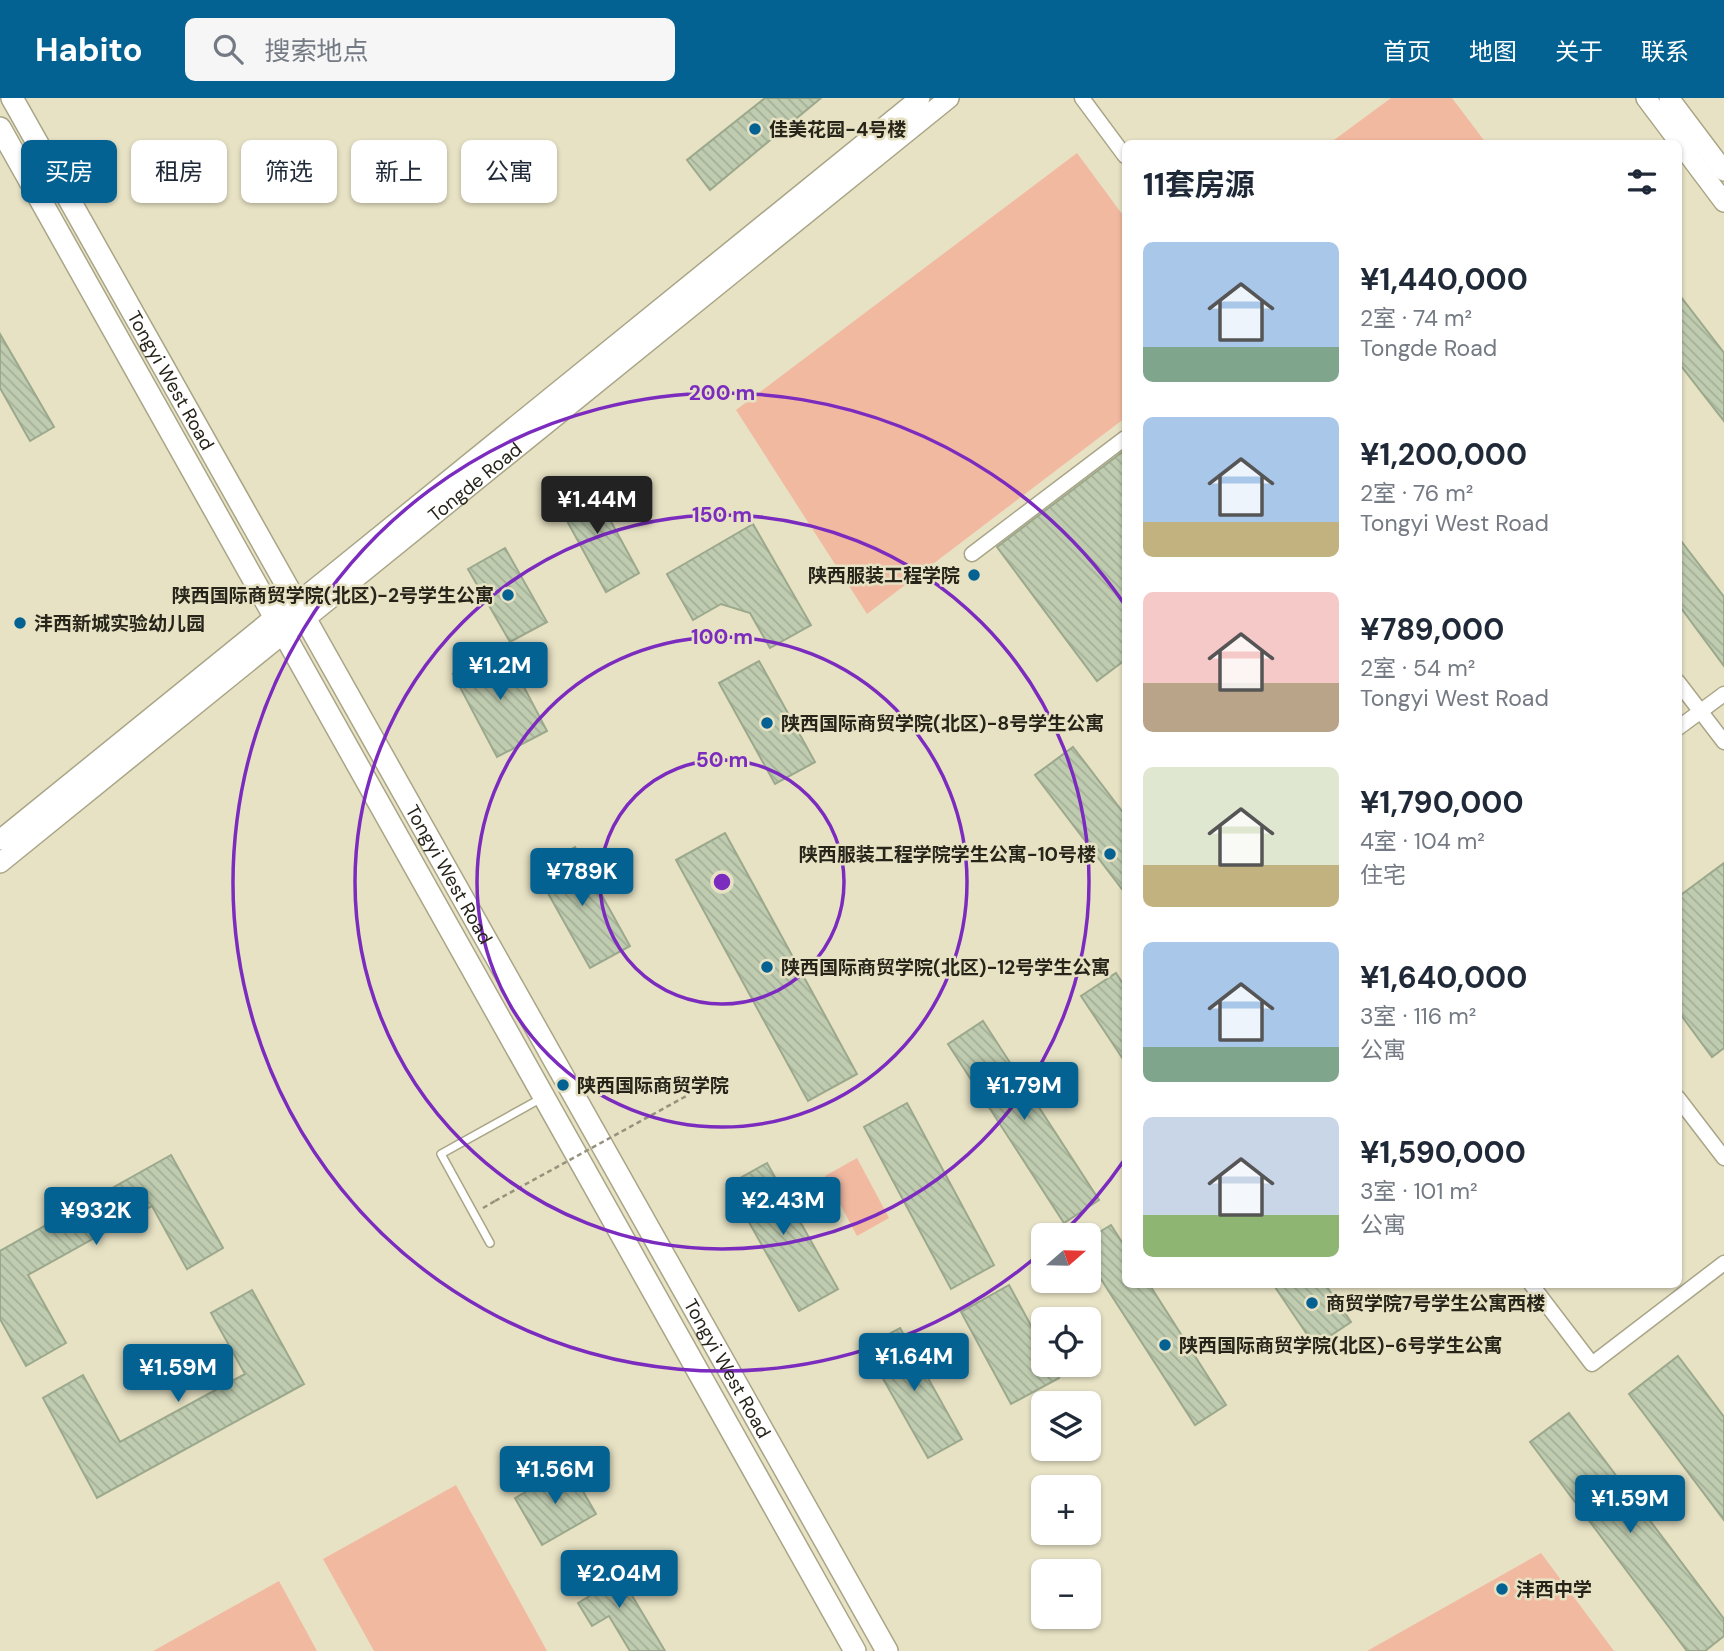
<!DOCTYPE html>
<html lang="zh">
<head>
<meta charset="utf-8">
<style>
  :root { --surface:#fff; --page:#f6f6f7; --text:#1f2937; --muted:#747a83; --accent:#036292 }
  body { margin:0; font-family:"DM Sans","Noto Sans SC",sans-serif; background:var(--page); color:var(--text); height:100vh; display:flex; flex-direction:column; font-size:26px; white-space:nowrap }
  * { box-sizing:border-box; margin:0 }
  p { font-size:23px; color:var(--muted) }
  .icon { flex:none; width:38px; height:38px; fill:none; stroke:currentColor; stroke-width:2; stroke-linecap:round; stroke-linejoin:round }
  .map { position:relative; flex:1; overflow:hidden }
  .details { position:absolute; left:1122px; top:42px; width:560px; height:1148px; display:flex; flex-direction:column; background:var(--surface); border-radius:10px; box-shadow:0 2px 5px #0004 }
  .details>* { flex:none }
  .banner { position:absolute; left:21px; top:42px; width:665px; height:63px; display:flex; gap:14px }
  .needle { width:46px; rotate:70deg }
  .tools { position:absolute; left:1031px; top:1125px; display:grid; gap:14px }
  .tools a { display:grid; place-items:center; width:70px; height:70px; border-radius:10px; background:var(--surface); box-shadow:0 2px 5px #0004; font-size:35px }
  .price { position:absolute; translate:-50% -60px; padding:0 16px; border-radius:7px; background:var(--accent); color:#fff; font-size:23px; line-height:46px; filter:drop-shadow(0 2px 4px #0008) }
  .price::after { content:''; position:absolute; left:50%; top:42px; width:21px; height:16px; margin-left:-10px; background:inherit; clip-path:polygon(0 0,100% 0,50% 100%) }
  .price.on { background:#222; color:#fff }
  ul { padding:0; list-style:none }
  li { display:flex; align-items:center; gap:21px; height:175px; padding:0 21px }
  li span { display:grid; place-items:center; flex:none; width:196px; height:140px; border-radius:10px; color:#555 }
  li>.icon { margin-inline-start:auto }
  span .icon { width:84px; height:84px; fill:#fffc; stroke-width:1 }
  li b { font-size:30px }
  h2 { display:flex; justify-content:space-between; align-items:center; height:84px; padding:0 21px; font-size:30px }
  .tag { padding:0 24px; border-radius:10px; background:var(--surface); box-shadow:0 2px 5px #0004; font-size:24px; line-height:63px }
  .tag.on { background:var(--accent); color:#fff }
  header { display:flex; align-items:center; gap:42px; box-sizing:border-box; height:98px; padding:0 35px; background:var(--accent); color:#fff }
  header strong { font-size:33px }
  nav { display:flex; gap:38px; margin-inline-start:auto; font-size:24px }
  .search { width:490px; height:63px; background:var(--page); display:flex; align-items:center; gap:18px; box-sizing:border-box; padding:0 24px; border-radius:10px; color:var(--muted); font-size:26px }
  .map>svg:first-child { display:block }
  .green { fill:#f2b9a1 }
  .building { fill:url(#building-back-hatch); stroke:#9ba88c; stroke-width:2 }
  .lines { fill:none; stroke-linecap:round; stroke-linejoin:round }
  .lane-casing { stroke:#a9a587; stroke-width:10 }
  .street-casing { stroke:#a9a587; stroke-width:17 }
  .secondary-casing { stroke:#a9a587; stroke-width:22 }
  .primary-casing { stroke:#a9a587; stroke-width:24 }
  .path { stroke:#96927c; stroke-width:2.5; stroke-dasharray:5 3.5; stroke-linecap:butt }
  .lane { stroke:#fff; stroke-width:7 }
  .street { stroke:#fff; stroke-width:14 }
  .secondary { stroke:#fff; stroke-width:19 }
  .primary { stroke:#fff; stroke-width:21 }
  .path-bridge { stroke:#96927c; stroke-width:2.5; stroke-dasharray:5 3.5; stroke-linecap:butt }
  .ring { fill:none; stroke:#7b2cbf; stroke-width:3.5 }
  .poi-dot { fill:#036292; stroke:#e7e2c4; stroke-width:2.5 }
  .labels { text-anchor:middle; dominant-baseline:central; stroke-width:5; stroke-linejoin:round; paint-order:stroke }
  .poi-label { font-size:19px; font-weight:bold; fill:#27251a; stroke:#e7e2c4; text-anchor:start }
  .street-label { font-size:19px; fill:#27251a; stroke:#e7e2c4 }
  .centre { fill:#7b2cbf; stroke:#e7e2c4; stroke-width:3.5 }
  .ring-label { font-size:21px; text-anchor:middle; font-weight:bold; fill:#7b2cbf; stroke:#e7e2c4; stroke-width:5; stroke-linejoin:round; paint-order:stroke }
</style>
</head>
<body>
<header>
<strong>Habito</strong>
<div class="search"><svg class="icon" aria-label="search" viewBox="0 0 24 24"><circle cx="10" cy="10" r="6"/><path d="M15 15l6 6"/></svg>搜索地点</div>
<nav><a>首页</a><a>地图</a><a>关于</a><a>联系</a></nav>
</header>
<div class="map">
<svg width="1724" height="1553" viewBox="0 0 1724 1553">
  <defs>
    <pattern id="building-back-hatch" width="6" height="6" patternUnits="userSpaceOnUse" patternTransform="scale(1.75)"><rect width="6" height="6" fill="#bfccb0"/><path d="M-1 5l2 2M0 0l6 6M5-1l2 2" fill="none" stroke="#a4af97"/></pattern>
  </defs>
  <rect width="100%" height="100%" fill="#e7e2c4"/>
  <g class="green">
    <polygon points="1391,0 1452,0 1486,45 1330,45"/>
    <polygon points="1077,55 1125,120 1125,320 867,516 736,312"/>
    <polygon points="857,1060 889,1120 857,1138 825,1078"/>
    <polygon points="456,1387 547,1553 374,1553 323,1461"/>
    <polygon points="1541,1455 1614,1553 1367,1553"/>
    <polygon points="279,1483 317,1553 153,1553"/>
  </g>
  <g class="building">
    <polygon points="765,0 821,0 710,92 687,62"/>
    <polygon points="1678,195 1724,255 1724,323 1678,264"/>
    <polygon points="0,236 54,329 30,343 0,290"/>
    <polygon points="1125,352 1125,562 1097,583 997,449"/>
    <polygon points="589,383 639,475 606,494 555,401"/>
    <polygon points="753,426 811,527 770,550 750,515 721,506 693,522 667,476"/>
    <polygon points="1678,439 1724,499 1724,568 1678,506"/>
    <polygon points="505,450 547,524 510,544 468,471"/>
    <polygon points="503,549 547,633 497,659 453,576"/>
    <polygon points="759,563 815,664 775,686 719,585"/>
    <polygon points="1073,649 1125,717 1125,795 1035,677"/>
    <polygon points="725,735 857,976 808,1003 676,762"/>
    <polygon points="575,749 630,848 590,870 535,772"/>
    <polygon points="1724,765 1724,950 1712,959 1678,913 1678,799"/>
    <polygon points="1116,875 1125,889 1125,964 1081,898"/>
    <polygon points="983,923 1099,1102 1064,1125 948,946"/>
    <polygon points="907,1005 994,1167 951,1191 864,1029"/>
    <polygon points="171,1057 223,1150 187,1171 152,1108 28,1177 66,1245 26,1268 0,1221 0,1153"/>
    <polygon points="767,1065 838,1191 799,1213 728,1087"/>
    <polygon points="1111,1127 1125,1149 1125,1186 1149,1186 1226,1307 1195,1327 1088,1161 1088,1141"/>
    <polygon points="1273,1186 1325,1186 1351,1224 1315,1248"/>
    <polygon points="1009,1187 1043,1250 1043,1267 1052,1267 1059,1280 1011,1306 961,1214"/>
    <polygon points="252,1192 304,1286 97,1400 43,1300 83,1277 120,1344 245,1276 211,1215"/>
    <polygon points="900,1230 962,1341 928,1360 865,1249"/>
    <polygon points="1678,1258 1724,1319 1724,1422 1629,1296"/>
    <polygon points="1569,1315 1724,1521 1724,1538 1705,1553 1687,1553 1530,1344"/>
    <polygon points="569,1369 596,1416 542,1447 515,1400"/>
    <polygon points="612,1464 665,1553 630,1553 609,1518 592,1528 578,1505 596,1494 587,1479"/>
  </g>
  <g class="lines">
    <defs>
      <polyline id="lane" points="490,1145 441,1056 540,1001"/>
      <g id="street">
        <polyline points="1082,0 1125,58"/>
        <polyline points="972,456 1125,340"/>
        <polyline points="1678,584 1724,644"/>
        <polyline points="1678,630 1724,596"/>
        <polyline points="1678,1000 1724,1060"/>
        <polyline points="1531,1186 1592,1266 1724,1165"/>
      </g>
      <g id="secondary">
        <polyline points="1646,0 1724,104"/>
        <polyline points="1669,0 1724,73"/>
        <polyline points="0,742 275,519 296,506 920,0"/>
        <path id="s1" d="M 0,765 L 284,535 L 305,521 L 949,0"/>
      </g>
      <g id="primary">
        <path id="s2" d="M 12,0 L 887,1553"/>
        <polyline points="0,30 855,1553"/>
      </g>
    </defs>
    <use href="#lane" class="lane-casing"/>
    <use href="#street" class="street-casing"/>
    <use href="#secondary" class="secondary-casing"/>
    <use href="#primary" class="primary-casing"/>
    <polyline class="path" points="483,1110 495,1103"/>
    <use href="#lane" class="lane"/>
    <use href="#street" class="street"/>
    <use href="#secondary" class="secondary"/>
    <use href="#primary" class="primary"/>
    <polyline class="path-bridge" points="495,1103 690,996"/>
  </g>
  <g class="ring">
    <circle cx="722" cy="784" r="122"/>
    <circle cx="722" cy="784" r="245"/>
    <circle cx="722" cy="784" r="367"/>
    <path d="M1125 1061A489 489 0 0 1 1062 1136M1043 1153A489 489 0 1 1 1125 507"/>
  </g>
  <g class="poi-dot">
    <circle cx="755" cy="31" r="7"/>
    <circle cx="974" cy="477" r="7"/>
    <circle cx="508" cy="497" r="7"/>
    <circle cx="20" cy="525" r="7"/>
    <circle cx="767" cy="625" r="7"/>
    <circle cx="1110" cy="756" r="7"/>
    <circle cx="767" cy="869" r="7"/>
    <circle cx="563" cy="987" r="7"/>
    <circle cx="1312" cy="1205" r="7"/>
    <circle cx="1165" cy="1247" r="7"/>
    <circle cx="1502" cy="1491" r="7"/>
  </g>
  <g class="labels">
    <g class="poi-label">
      <text x="769" y="31">佳美花园-4号楼</text>
      <text x="960" y="477" text-anchor="end">陕西服装工程学院</text>
      <text x="494" y="497" text-anchor="end">陕西国际商贸学院(北区)-2号学生公寓</text>
      <text x="34" y="525">沣西新城实验幼儿园</text>
      <text x="781" y="625">陕西国际商贸学院(北区)-8号学生公寓</text>
      <text x="1096" y="756" text-anchor="end">陕西服装工程学院学生公寓-10号楼</text>
      <text x="781" y="869">陕西国际商贸学院(北区)-12号学生公寓</text>
      <text x="577" y="987">陕西国际商贸学院</text>
      <text x="1326" y="1205">商贸学院7号学生公寓西楼</text>
      <text x="1179" y="1247">陕西国际商贸学院(北区)-6号学生公寓</text>
      <text x="1516" y="1491">沣西中学</text>
    </g>
    <g class="street-label">
      <text stroke="none"><textPath href="#s2" startOffset="324">Tongyi West Road</textPath></text>
      <text stroke="none"><textPath href="#s1" startOffset="609">Tongde Road</textPath></text>
      <text stroke="none"><textPath href="#s2" startOffset="891">Tongyi West Road</textPath></text>
      <text stroke="none"><textPath href="#s2" startOffset="1458">Tongyi West Road</textPath></text>
    </g>
  </g>
  <circle cx="722" cy="784" r="10" class="centre"/>
  <g class="ring-label">
    <text x="722" y="302">200 m</text>
    <text x="722" y="424">150 m</text>
    <text x="722" y="546">100 m</text>
    <text x="722" y="669">50 m</text>
  </g>
</svg>
<div class="tools">
<a><svg class="needle" viewBox="-14 -14 28 28"><path d="M0-13l5 13h-10z" fill="#e53935"/><path d="M0 13l5-13h-10z" fill="#747a83"/></svg></a>
<a><svg class="icon" aria-label="locate" viewBox="0 0 24 24"><circle cx="12" cy="12" r="6"/><path d="M12 2v4M12 18v4M2 12h4M18 12h4"/></svg></a>
<a><svg class="icon" aria-label="layers" viewBox="0 0 24 24"><path d="M12 4l9 5-9 5-9-5zM3 14l9 5 9-5"/></svg></a>
<a>+</a>
<a>−</a>
</div>
<b class="price on" style="left:597px;top:438px">¥1.44M</b>
<b class="price" style="left:500px;top:604px">¥1.2M</b>
<b class="price" style="left:582px;top:810px">¥789K</b>
<b class="price" style="left:1024px;top:1024px">¥1.79M</b>
<b class="price" style="left:783px;top:1139px">¥2.43M</b>
<b class="price" style="left:96px;top:1149px">¥932K</b>
<b class="price" style="left:914px;top:1295px">¥1.64M</b>
<b class="price" style="left:178px;top:1306px">¥1.59M</b>
<b class="price" style="left:555px;top:1408px">¥1.56M</b>
<b class="price" style="left:1630px;top:1437px">¥1.59M</b>
<b class="price" style="left:619px;top:1512px">¥2.04M</b>
<div class="banner">
<a class="tag on">买房</a>
<a class="tag">租房</a>
<a class="tag">筛选</a>
<a class="tag">新上</a>
<a class="tag">公寓</a>
</div>
<section class="details">
<h2>11套房源<svg class="icon" aria-label="filters" viewBox="0 0 24 24"><path d="M4 7h16M4 17h16"/><circle cx="9" cy="7" r="2"/><circle cx="15" cy="17" r="2"/></svg></h2>
<ul>
<li><span style="background:linear-gradient(#a9c7e8 75%,#7fa58c 0)"><svg class="icon" aria-label="home" viewBox="0 0 24 24"><path d="M3 11l9-7 9 7M6 9v11h12V9"/></svg></span><div><b>¥1,440,000</b><p>2室 · 74 m²</p><p>Tongde Road</p></div></li>
<li><span style="background:linear-gradient(#a9c7e8 75%,#c2b280 0)"><svg class="icon" aria-label="home" viewBox="0 0 24 24"><path d="M3 11l9-7 9 7M6 9v11h12V9"/></svg></span><div><b>¥1,200,000</b><p>2室 · 76 m²</p><p>Tongyi West Road</p></div></li>
<li><span style="background:linear-gradient(#f6c9c9 65%,#b9a48a 0)"><svg class="icon" aria-label="home" viewBox="0 0 24 24"><path d="M3 11l9-7 9 7M6 9v11h12V9"/></svg></span><div><b>¥789,000</b><p>2室 · 54 m²</p><p>Tongyi West Road</p></div></li>
<li><span style="background:linear-gradient(#dfe7d0 70%,#c2b280 0)"><svg class="icon" aria-label="home" viewBox="0 0 24 24"><path d="M3 11l9-7 9 7M6 9v11h12V9"/></svg></span><div><b>¥1,790,000</b><p>4室 · 104 m²</p><p>住宅</p></div></li>
<li><span style="background:linear-gradient(#a9c7e8 75%,#7fa58c 0)"><svg class="icon" aria-label="home" viewBox="0 0 24 24"><path d="M3 11l9-7 9 7M6 9v11h12V9"/></svg></span><div><b>¥1,640,000</b><p>3室 · 116 m²</p><p>公寓</p></div></li>
<li><span style="background:linear-gradient(#c9d6e8 70%,#8fb573 0)"><svg class="icon" aria-label="home" viewBox="0 0 24 24"><path d="M3 11l9-7 9 7M6 9v11h12V9"/></svg></span><div><b>¥1,590,000</b><p>3室 · 101 m²</p><p>公寓</p></div></li>
</ul>
</section>
</div>
</body>
</html>
